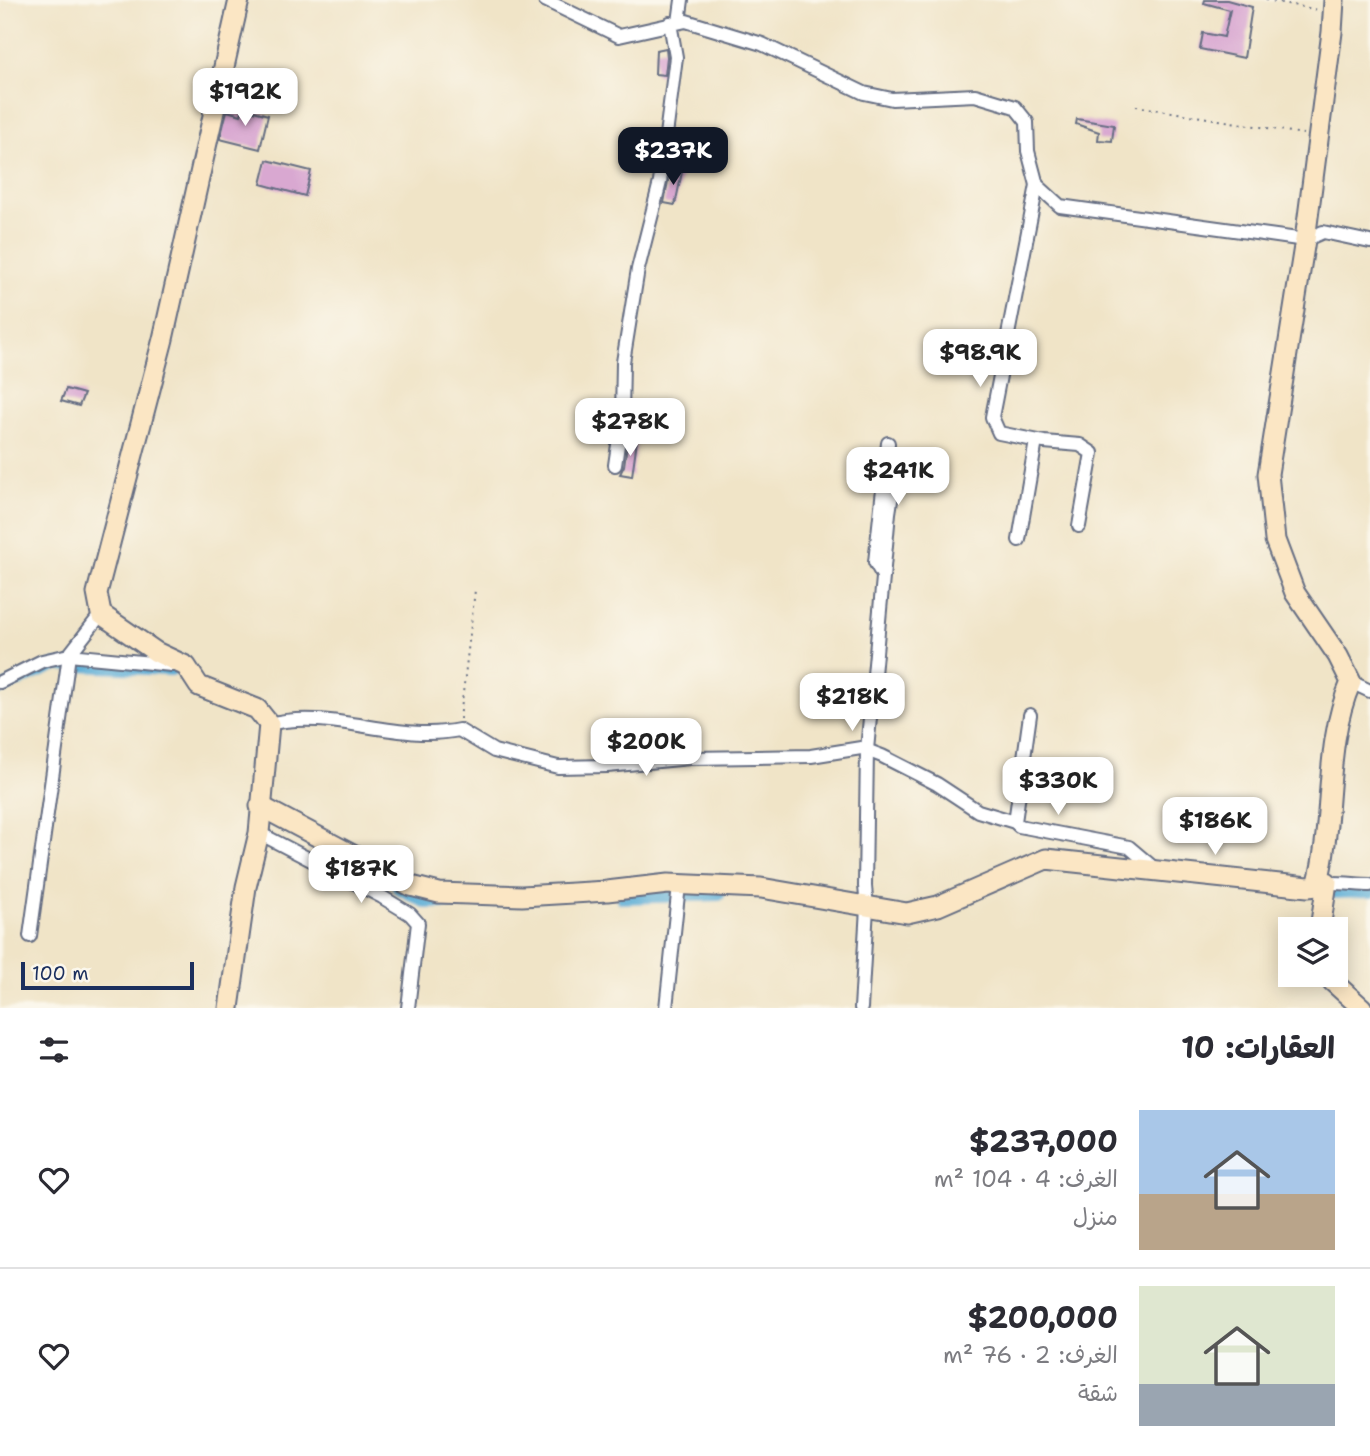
<!DOCTYPE html>
<html lang="ar">
<head>
<meta charset="utf-8">
<style>
  :root { --surface:#fff; --page:#f7f7f7; --text:#2b2b33; --muted:#7c7c81; --line:#e1e1e2; --accent:#111827 }
  body { margin:0; font-family:"Shantell Sans","Playpen Sans Arabic",sans-serif; background:var(--page); color:var(--text); direction:rtl; height:100vh; display:flex; flex-direction:column; font-size:26px; white-space:nowrap }
  * { box-sizing:border-box; margin:0 }
  p { font-size:23px; color:var(--muted) }
  .icon { flex:none; width:38px; height:38px; fill:none; stroke:currentColor; stroke-width:2; stroke-linecap:round; stroke-linejoin:round }
  .map { position:relative; height:1008px; overflow:hidden; direction:ltr }
  .sheet { display:flex; flex-direction:column; background:var(--surface); flex:1 }
  .sheet>* { flex:none }
  .fabs { position:absolute; left:1278px; top:917px; display:grid; gap:14px }
  .fabs a { display:grid; place-items:center; width:70px; height:70px; border-radius:0px; background:var(--surface); box-shadow:0 4px 18px #0003; font-size:35px }
  .scale { position:absolute; left:21px; bottom:18px; width:173px; box-sizing:border-box; padding-left:7px; border:4px solid #1b2f5e; border-top:0; font-size:19px; line-height:24px; white-space:nowrap; color:#1b2f5e; -webkit-text-stroke:5px #fbf7ec; paint-order:stroke }
  .price { position:absolute; translate:-50% -60px; padding:0 16px; border-radius:14px; background:#fff; color:#222; font-size:23px; line-height:46px; filter:drop-shadow(0 2px 4px #0008) }
  .price::after { content:''; position:absolute; left:50%; top:42px; width:21px; height:16px; margin-left:-10px; background:inherit; clip-path:polygon(0 0,100% 0,50% 100%) }
  .price.current { background:var(--accent); color:#fff }
  ul { padding:0; list-style:none }
  li { display:flex; align-items:center; gap:21px; height:175px; padding:0 35px }
  li+li { border-top:2px solid var(--line) }
  li span { display:grid; place-items:center; flex:none; width:196px; height:140px; border-radius:0px; color:#555 }
  li>.icon { margin-inline-start:auto }
  span .icon { width:84px; height:84px; fill:#fffc; stroke-width:1 }
  li b { font-size:30px }
  h2 { display:flex; justify-content:space-between; align-items:center; height:84px; padding:0 35px; font-size:30px }
  .map>svg:first-child { display:block }
  .lines { fill:none; stroke-linecap:round; stroke-linejoin:round }
  .canal { stroke:#5badd6; stroke-width:12 }
  .building { fill:#d9a8d1 }
  .street-casing { stroke:#666e83; stroke-width:16 }
  .secondary-casing { stroke:#666e83; stroke-width:23 }
  .path { stroke:#666e83; stroke-width:2; stroke-dasharray:2 5; stroke-linecap:butt }
  .street { stroke:#fff; stroke-width:12 }
  .secondary { stroke:#fbe6c4; stroke-width:19 }
</style>
</head>
<body>
<div class="map">
<svg width="1370" height="1008" viewBox="0 0 1370 1008">
  <rect width="100%" height="100%" fill="#fbf7ec"/>
  <filter id="ink" filterUnits="userSpaceOnUse"><feTurbulence type="fractalNoise" baseFrequency=".0143" numOctaves="2"/><feDisplacementMap in="SourceGraphic" scale="14" xChannelSelector="R" yChannelSelector="G"/><feConvolveMatrix kernelMatrix="1 2 1 2 8 2 1 2 1" color-interpolation-filters="sRGB"/></filter>
  <filter id="wash" filterUnits="userSpaceOnUse"><feTurbulence type="fractalNoise" baseFrequency=".00686" numOctaves="4" result="noise"/><feDisplacementMap in="SourceGraphic" scale="28" xChannelSelector="R" yChannelSelector="G"/><feGaussianBlur stdDeviation="1.57" result="paint"/><feColorMatrix in="noise" values="0 0 0 0 0 0 0 0 0 0 0 0 0 0 0 0 0 1.4 0 .05"/><feComposite in="paint" operator="in"/></filter>
  <g filter="url(#wash)">
    <rect width="100%" height="100%" fill="#f0e4c7"/>
    <g class="lines">
      <g class="canal">
        <polyline points="0,689 56,665 171,670"/>
        <polyline points="398,888 426,903 460,902"/>
        <polyline points="1321,893 1370,892"/>
        <polyline points="622,898 719,895"/>
      </g>
    </g>
    <g id="blocks">
      <g class="building">
        <polygon points="1205,0 1227,0 1252,7 1244,58 1200,49 1203,33 1224,37 1230,10 1204,3"/>
        <polygon points="666,48 667,57 665,75 655,74 656,50"/>
        <polygon points="277,75 292,78 286,101 263,94 268,77"/>
        <polygon points="243,108 268,115 260,149 220,139 227,111 241,115"/>
        <polygon points="1077,119 1114,125 1112,141 1098,140 1099,132 1076,124"/>
        <polygon points="267,160 311,171 305,196 261,184"/>
        <polygon points="670,170 682,172 675,205 664,203"/>
        <polygon points="66,389 84,394 79,406 61,401"/>
        <polygon points="628,438 637,440 632,476 620,474 624,466"/>
      </g>
    </g>
  </g>
  <g filter="url(#ink)">
    <use href="#blocks" fill-opacity="0" stroke="#666e83" stroke-width="2"/>
    <g class="lines">
      <defs>
        <g id="street">
          <polyline points="545,0 619,36 686,21 762,44 864,93 892,99 975,95 1015,107 1027,122 1028,151 1037,185 1060,206 1305,240 1323,232 1370,242"/>
          <polyline points="679,22 682,0"/>
          <polyline points="1037,185 992,417 999,433 1044,442 1080,445 1092,453 1079,526"/>
          <polyline points="615,465 622,418 623,362 638,269 660,182 676,57 670,23"/>
          <polyline points="1019,540 1036,441"/>
          <polyline points="883,576 875,562 888,443"/>
          <polyline points="0,682 42,661 69,655 172,665"/>
          <polyline points="1351,682 1370,691"/>
          <polyline points="1030,715 1015,822 1019,826 1129,847 1155,869"/>
          <path d="M 269,724 C 332,708 396,743 459,730 L 494,751 L 558,767 L 607,766 L 690,758 L 811,756 L 861,748 L 882,756 L 937,784 L 978,811 L 1015,822"/>
          <polyline points="259,833 382,897 410,914 418,923 408,1008"/>
          <path d="M 1320,884 C 1331,881 1357,885 1370,885"/>
          <polyline points="30,936 69,655 101,614"/>
          <polyline points="666,1008 679,885"/>
          <polyline points="861,1008 867,908 865,886 867,750 889,513 897,462"/>
        </g>
        <g id="secondary">
          <path d="M 260,806 L 411,886 L 439,893 L 522,896 L 607,891 L 668,884 L 761,888 L 907,913 L 938,906 L 1046,859 L 1308,887 L 1317,886 C 1335,819 1323,746 1351,682 L 1338,656 L 1295,593 L 1275,540 L 1268,474 L 1305,240 L 1332,32 L 1334,0"/>
          <polyline points="1320,929 1327,882"/>
          <polyline points="1330,975 1332,981 1362,1008"/>
          <polyline points="229,1008 246,887 259,833 269,724 257,709 199,686 186,666 156,652 101,614 97,593 163,339 239,0"/>
        </g>
      </defs>
      <use href="#street" class="street-casing"/>
      <use href="#secondary" class="secondary-casing"/>
      <g class="path">
        <polyline points="1266,0 1319,10"/>
        <polyline points="1136,106 1303,134"/>
        <polyline points="460,719 475,590"/>
      </g>
      <use href="#street" class="street"/>
      <use href="#secondary" class="secondary"/>
    </g>
  </g>
</svg>
<div class="fabs">
<a><svg class="icon" aria-label="layers" viewBox="0 0 24 24"><path d="M12 4l9 5-9 5-9-5zM3 14l9 5 9-5"/></svg></a>
</div>
<div class="scale">100 m</div>
<b class="price" style="left:245px;top:128px">$192K</b>
<b class="price current" style="left:673px;top:187px">$237K</b>
<b class="price" style="left:980px;top:389px">$98.9K</b>
<b class="price" style="left:630px;top:458px">$278K</b>
<b class="price" style="left:898px;top:507px">$241K</b>
<b class="price" style="left:852px;top:733px">$218K</b>
<b class="price" style="left:646px;top:778px">$200K</b>
<b class="price" style="left:1058px;top:817px">$330K</b>
<b class="price" style="left:1215px;top:857px">$186K</b>
<b class="price" style="left:361px;top:905px">$187K</b>
</div>
<section class="sheet">
<h2>العقارات: 10<svg class="icon" aria-label="filters" viewBox="0 0 24 24"><path d="M4 7h16M4 17h16"/><circle cx="9" cy="7" r="2"/><circle cx="15" cy="17" r="2"/></svg></h2>
<ul>
<li><span style="background:linear-gradient(#a9c7e8 60%,#b9a48a 0)"><svg class="icon" aria-label="home" viewBox="0 0 24 24"><path d="M3 11l9-7 9 7M6 9v11h12V9"/></svg></span><div><b>$237,000</b><p>الغرف: 4 · 104 m²</p><p>منزل</p></div><svg class="icon" aria-label="heart" viewBox="0 0 24 24"><path d="M12 20l-8-8c-3-5 5-10 8-4 3-6 11-1 8 4z"/></svg></li>
<li><span style="background:linear-gradient(#dfe7d0 70%,#9aa5b1 0)"><svg class="icon" aria-label="home" viewBox="0 0 24 24"><path d="M3 11l9-7 9 7M6 9v11h12V9"/></svg></span><div><b>$200,000</b><p>الغرف: 2 · 76 m²</p><p>شقة</p></div><svg class="icon" aria-label="heart" viewBox="0 0 24 24"><path d="M12 20l-8-8c-3-5 5-10 8-4 3-6 11-1 8 4z"/></svg></li>
</ul>
</section>
</body>
</html>
